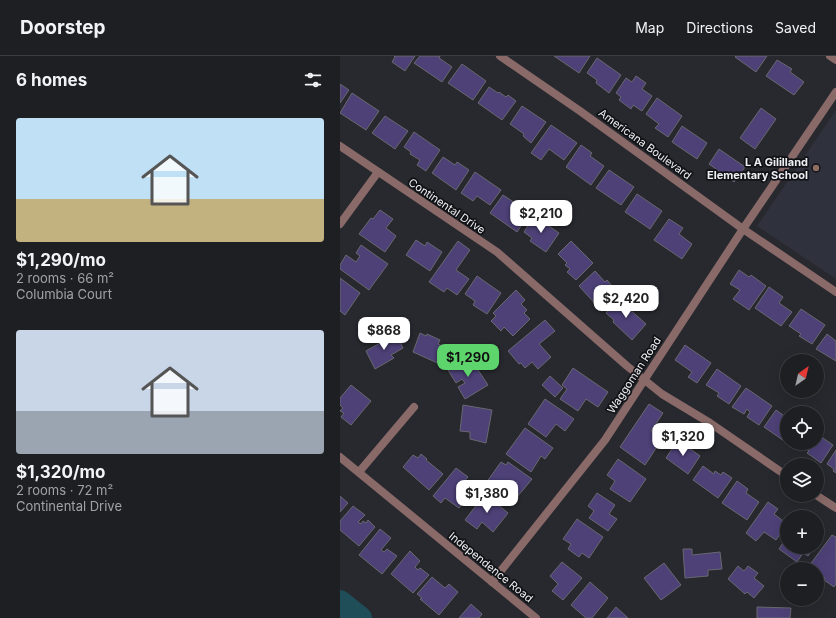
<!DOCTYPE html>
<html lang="en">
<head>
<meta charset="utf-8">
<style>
  :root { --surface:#1e1f23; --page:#2b2c30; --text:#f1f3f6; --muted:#a1a2a6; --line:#3c3d41; --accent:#5ed56c }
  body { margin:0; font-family:Inter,sans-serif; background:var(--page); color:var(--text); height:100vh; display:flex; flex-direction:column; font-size:15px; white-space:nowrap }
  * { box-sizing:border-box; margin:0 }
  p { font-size:13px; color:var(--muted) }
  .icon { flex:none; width:22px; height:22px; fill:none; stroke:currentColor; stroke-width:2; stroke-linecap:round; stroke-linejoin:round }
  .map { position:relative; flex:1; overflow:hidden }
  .sheet { display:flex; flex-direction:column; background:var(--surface); width:340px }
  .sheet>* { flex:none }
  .needle { width:26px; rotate:34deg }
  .buttons { position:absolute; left:440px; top:298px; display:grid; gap:8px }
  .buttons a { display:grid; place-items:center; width:44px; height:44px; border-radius:50%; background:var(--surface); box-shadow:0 4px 16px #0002,0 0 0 1px var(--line); font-size:20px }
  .price { position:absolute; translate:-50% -34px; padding:0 9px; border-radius:8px; background:#fff; color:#222; font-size:13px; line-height:26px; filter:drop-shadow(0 1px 2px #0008) }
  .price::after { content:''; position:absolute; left:50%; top:24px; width:12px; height:9px; margin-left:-6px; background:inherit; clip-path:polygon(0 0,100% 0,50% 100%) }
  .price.on { background:var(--accent); color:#111 }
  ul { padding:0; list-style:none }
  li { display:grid; align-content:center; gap:8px; height:212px; padding:0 16px }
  li span { display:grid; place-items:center; height:124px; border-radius:4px; color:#555 }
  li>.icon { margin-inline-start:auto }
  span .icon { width:72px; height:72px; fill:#fffc; stroke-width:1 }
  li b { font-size:17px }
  h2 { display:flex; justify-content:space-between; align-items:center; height:48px; padding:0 16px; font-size:17px }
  header { display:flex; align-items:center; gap:24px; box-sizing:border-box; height:56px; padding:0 20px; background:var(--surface); border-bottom:1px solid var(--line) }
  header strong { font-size:19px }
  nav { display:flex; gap:22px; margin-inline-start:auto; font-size:14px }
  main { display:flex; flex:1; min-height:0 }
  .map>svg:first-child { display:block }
  .built { fill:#2f323d }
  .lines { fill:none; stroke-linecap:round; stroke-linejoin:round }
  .river { stroke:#1f4e59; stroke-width:24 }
  .building { fill:#4d4177; stroke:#69686f }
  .street { stroke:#896a68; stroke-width:8 }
  .education-dot { fill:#8d6e63; stroke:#111215; stroke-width:1.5 }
  .labels { text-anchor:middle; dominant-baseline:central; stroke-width:3.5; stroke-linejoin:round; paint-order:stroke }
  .street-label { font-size:11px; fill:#edeff3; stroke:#111215 }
  .poi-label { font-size:11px; font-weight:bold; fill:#edeff3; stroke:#111215; text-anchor:end }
</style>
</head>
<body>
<header>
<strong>Doorstep</strong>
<nav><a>Map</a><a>Directions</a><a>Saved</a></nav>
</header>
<main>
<section class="sheet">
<h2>6 homes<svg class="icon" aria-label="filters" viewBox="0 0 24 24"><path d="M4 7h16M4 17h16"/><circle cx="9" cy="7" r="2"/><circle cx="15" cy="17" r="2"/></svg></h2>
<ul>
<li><span style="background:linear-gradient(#bfe0f5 65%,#c2b280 0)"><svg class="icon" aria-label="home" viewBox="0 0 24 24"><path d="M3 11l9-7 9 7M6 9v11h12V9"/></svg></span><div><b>$1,290/mo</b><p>2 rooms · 66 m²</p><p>Columbia Court</p></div></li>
<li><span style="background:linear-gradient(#c9d6e8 65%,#9aa5b1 0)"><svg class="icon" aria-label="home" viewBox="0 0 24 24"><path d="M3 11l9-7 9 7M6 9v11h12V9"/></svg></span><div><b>$1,320/mo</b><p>2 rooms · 72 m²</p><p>Continental Drive</p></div></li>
</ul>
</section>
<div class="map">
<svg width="496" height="562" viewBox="0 0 496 562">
  <rect width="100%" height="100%" fill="#28292f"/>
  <polygon class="built" points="496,54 496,223 417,170"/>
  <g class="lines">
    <polyline class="river" points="0,546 20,562"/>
  </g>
  <g class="building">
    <polygon points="54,0 75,0 65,15 52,6 55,1"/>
    <polygon points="80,0 100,0 99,2 112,11 102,26 74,7"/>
    <polygon points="214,0 250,0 239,17"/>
    <polygon points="396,0 427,0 416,16 395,1"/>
    <polygon points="257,2 281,19 269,37 256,27 257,24 247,17"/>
    <polygon points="437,4 452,13 450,16 464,26 454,39 426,20"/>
    <polygon points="122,8 146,25 133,44 108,27"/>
    <polygon points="296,20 306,27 302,33 312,40 302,55 293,49 291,53 279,44 281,41 276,37 286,22 292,26"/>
    <polygon points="0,28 9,34 0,47"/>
    <polygon points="149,31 158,37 159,36 166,41 168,39 176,45 162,64 138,47"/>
    <polygon points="12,37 39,55 26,74 0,57"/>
    <polygon points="317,42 342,60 328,81 315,72 319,68 306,58"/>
    <polygon points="182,50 206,66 191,87 183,80 184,78 170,68"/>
    <polygon points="421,52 436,63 415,93 400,82"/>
    <polygon points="45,60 68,75 55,93 32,77"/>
    <polygon points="211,69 237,87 224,104 209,93 201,104 191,97"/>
    <polygon points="342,70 367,87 357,103 332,86"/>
    <polygon points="74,76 100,94 86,115 77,109 80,104 70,98 71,96 64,91"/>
    <polygon points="241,89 252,97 250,100 264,110 251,129 226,111"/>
    <polygon points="379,93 405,111 394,126 369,108"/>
    <polygon points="103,101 115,109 117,106 129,114 116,134 92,117"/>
    <polygon points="269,114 294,131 281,149 256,132"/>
    <polygon points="135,116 161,134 150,149 137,140 133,145 121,137"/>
    <polygon points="297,138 322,155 310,173 285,156"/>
    <polygon points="163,139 190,157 177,176 150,157"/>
    <polygon points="40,154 53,163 46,172 56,180 45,196 19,178 31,162 33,163"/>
    <polygon points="194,160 219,177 206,196 190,185 192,182 184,176"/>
    <polygon points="329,163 343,172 339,178 352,188 342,203 314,184"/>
    <polygon points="76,184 85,190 87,186 102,196 90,215 66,199"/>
    <polygon points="118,185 130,194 116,214 129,223 117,239 107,232 104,236 89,226"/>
    <polygon points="231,185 253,207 236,224 227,216 230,213 225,209 227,207 218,198"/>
    <polygon points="21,189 48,208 29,234 0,213 0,209 6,199 16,206 20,200 16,197"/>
    <polygon points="399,214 409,221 411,219 426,230 409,254 393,243 400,234 390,228"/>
    <polygon points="255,215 265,226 267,224 277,236 259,252 239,230"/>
    <polygon points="137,220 161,237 147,258 133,249 135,245 125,238"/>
    <polygon points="0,222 20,237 5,259 0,255"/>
    <polygon points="429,231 443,241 439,247 452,256 441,270 415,252"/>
    <polygon points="176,234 185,244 181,248 187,254 184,257 190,263 173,280 164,271 161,275 151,265 156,260 153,257"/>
    <polygon points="278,243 306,268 292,284 273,266 274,264 266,257"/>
    <polygon points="461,253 485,269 472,288 459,280 461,278 449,270"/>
    <polygon points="205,264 215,275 199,288 211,301 198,313 192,306 185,312 181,307 179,308 168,295"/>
    <polygon points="80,277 86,280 87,278 100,284 98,288 109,293 102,309 73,296"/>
    <polygon points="56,278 63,292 51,299 54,302 35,313 26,295"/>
    <polygon points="487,278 496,285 496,305 476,293"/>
    <polygon points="345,289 371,307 357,327 348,321 352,316 335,304"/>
    <polygon points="130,302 148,329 125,343 118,331 125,327 122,323 116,327 108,314"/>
    <polygon points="233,312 268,336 258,351 246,343 238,355 220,343 227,333 222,329"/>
    <polygon points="377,313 401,330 389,348 377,340 379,337 366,329"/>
    <polygon points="210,320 223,332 215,341 202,329"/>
    <polygon points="11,329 31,345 11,369 1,361 4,357 0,355 3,352 0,349 0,342"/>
    <polygon points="406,332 432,350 419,369 407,361 410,356 407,353 404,358 392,351"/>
    <polygon points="205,343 234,363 225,375 216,368 206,381 188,368"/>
    <polygon points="309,348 323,357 311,375 322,383 305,409 280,391"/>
    <polygon points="123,349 152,354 146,387 130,383 130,376 120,375"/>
    <polygon points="436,354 447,362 447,387 424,371"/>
    <polygon points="185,372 213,392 205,403 201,400 191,416 166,398"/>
    <polygon points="477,378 493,389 481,407 467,397 469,395 457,387 477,387"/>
    <polygon points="338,384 360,400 348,418 326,402"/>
    <polygon points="496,394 496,417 493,415 494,413 487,408"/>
    <polygon points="81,398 87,403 86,404 103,418 89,434 63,411 73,399 78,402"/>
    <polygon points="278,403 306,423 290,446 270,433 275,425 267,419"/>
    <polygon points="161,406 166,409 168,406 192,423 173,446 146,427"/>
    <polygon points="363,410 374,418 375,415 381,419 383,416 392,422 378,442 353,424"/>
    <polygon points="116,412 128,421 122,428 132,435 119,452 105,442 101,447 93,440"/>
    <polygon points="397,425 408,433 406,437 419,446 407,464 382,447"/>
    <polygon points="257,437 275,449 269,458 277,463 268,475 249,462 254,455 248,450"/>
    <polygon points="145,438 168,457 153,476 142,466 137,473 125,464"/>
    <polygon points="0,440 8,447 0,456"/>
    <polygon points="428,446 438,453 434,458 447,468 436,484 424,476 416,485 406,477"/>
    <polygon points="13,450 25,459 18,466 21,468 23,465 26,467 28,464 35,471 19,490 0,474 0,465"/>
    <polygon points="237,463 263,481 249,502 242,497 239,501 228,493 231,488 223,483"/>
    <polygon points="40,473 51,482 41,494 44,496 47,493 57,500 42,518 19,499"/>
    <polygon points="492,479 496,481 496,528 494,531 484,524 485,522 477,516 477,513 473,513 469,510"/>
    <polygon points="447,481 447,491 474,491 468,500 463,497 457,506 439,493"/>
    <polygon points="343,493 352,493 352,499 380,496 382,513 368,514 368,520 345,522"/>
    <polygon points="70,495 80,505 75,511 78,514 80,512 89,519 73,537 51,518"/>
    <polygon points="222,506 242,522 223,544 212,535 218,528 210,520"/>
    <polygon points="324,507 341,529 321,544 304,522"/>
    <polygon points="398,510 404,515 408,510 418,517 414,522 424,530 414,542 407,536 405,538 388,523"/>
    <polygon points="92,521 105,532 109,528 118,536 99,559 80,543 82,542 77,538"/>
    <polygon points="250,526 268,542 252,562 246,562 231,549"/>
    <polygon points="131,548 142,558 139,562 119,562"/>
    <polygon points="276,551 288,562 267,562"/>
    <polygon points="417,551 451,552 450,562 417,562"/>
  </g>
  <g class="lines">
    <g class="street">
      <polyline points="160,0 240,55 403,173 496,236"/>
      <polyline points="490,0 496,4"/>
      <polyline points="0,90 157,196 287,310 322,338 370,367 447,420"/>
      <polyline points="0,168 38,116"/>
      <polyline points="0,401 196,562"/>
      <polyline points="19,416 74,351"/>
      <polyline points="476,439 496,452"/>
      <polyline points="152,526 265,384 403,173 496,36"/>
    </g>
  </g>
  <circle class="education-dot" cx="476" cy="112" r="4"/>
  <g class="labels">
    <g class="street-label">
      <text transform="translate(305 88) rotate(36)">Americana Boulevard</text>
      <text transform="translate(107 150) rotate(34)">Continental Drive</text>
      <text transform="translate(294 319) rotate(-57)">Waggoman Road</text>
      <text transform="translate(151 511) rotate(39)">Independence Road</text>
    </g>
    <g class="poi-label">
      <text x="468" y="106">L A Gililland<tspan x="468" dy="13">Elementary School</tspan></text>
    </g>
  </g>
</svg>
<div class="buttons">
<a><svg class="needle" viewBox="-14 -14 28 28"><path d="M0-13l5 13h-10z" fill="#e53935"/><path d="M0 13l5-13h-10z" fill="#a1a2a6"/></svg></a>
<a><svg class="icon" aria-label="locate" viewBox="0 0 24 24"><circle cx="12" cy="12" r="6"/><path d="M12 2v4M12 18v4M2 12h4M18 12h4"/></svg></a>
<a><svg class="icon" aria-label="layers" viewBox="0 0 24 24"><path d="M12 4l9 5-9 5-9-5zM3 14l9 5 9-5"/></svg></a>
<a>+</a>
<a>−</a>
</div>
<b class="price" style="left:201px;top:178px">$2,210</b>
<b class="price" style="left:286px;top:263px">$2,420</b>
<b class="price" style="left:44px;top:295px">$868</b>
<b class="price on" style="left:128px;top:322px">$1,290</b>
<b class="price" style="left:343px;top:401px">$1,320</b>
<b class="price" style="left:147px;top:458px">$1,380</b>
</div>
</main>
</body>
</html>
